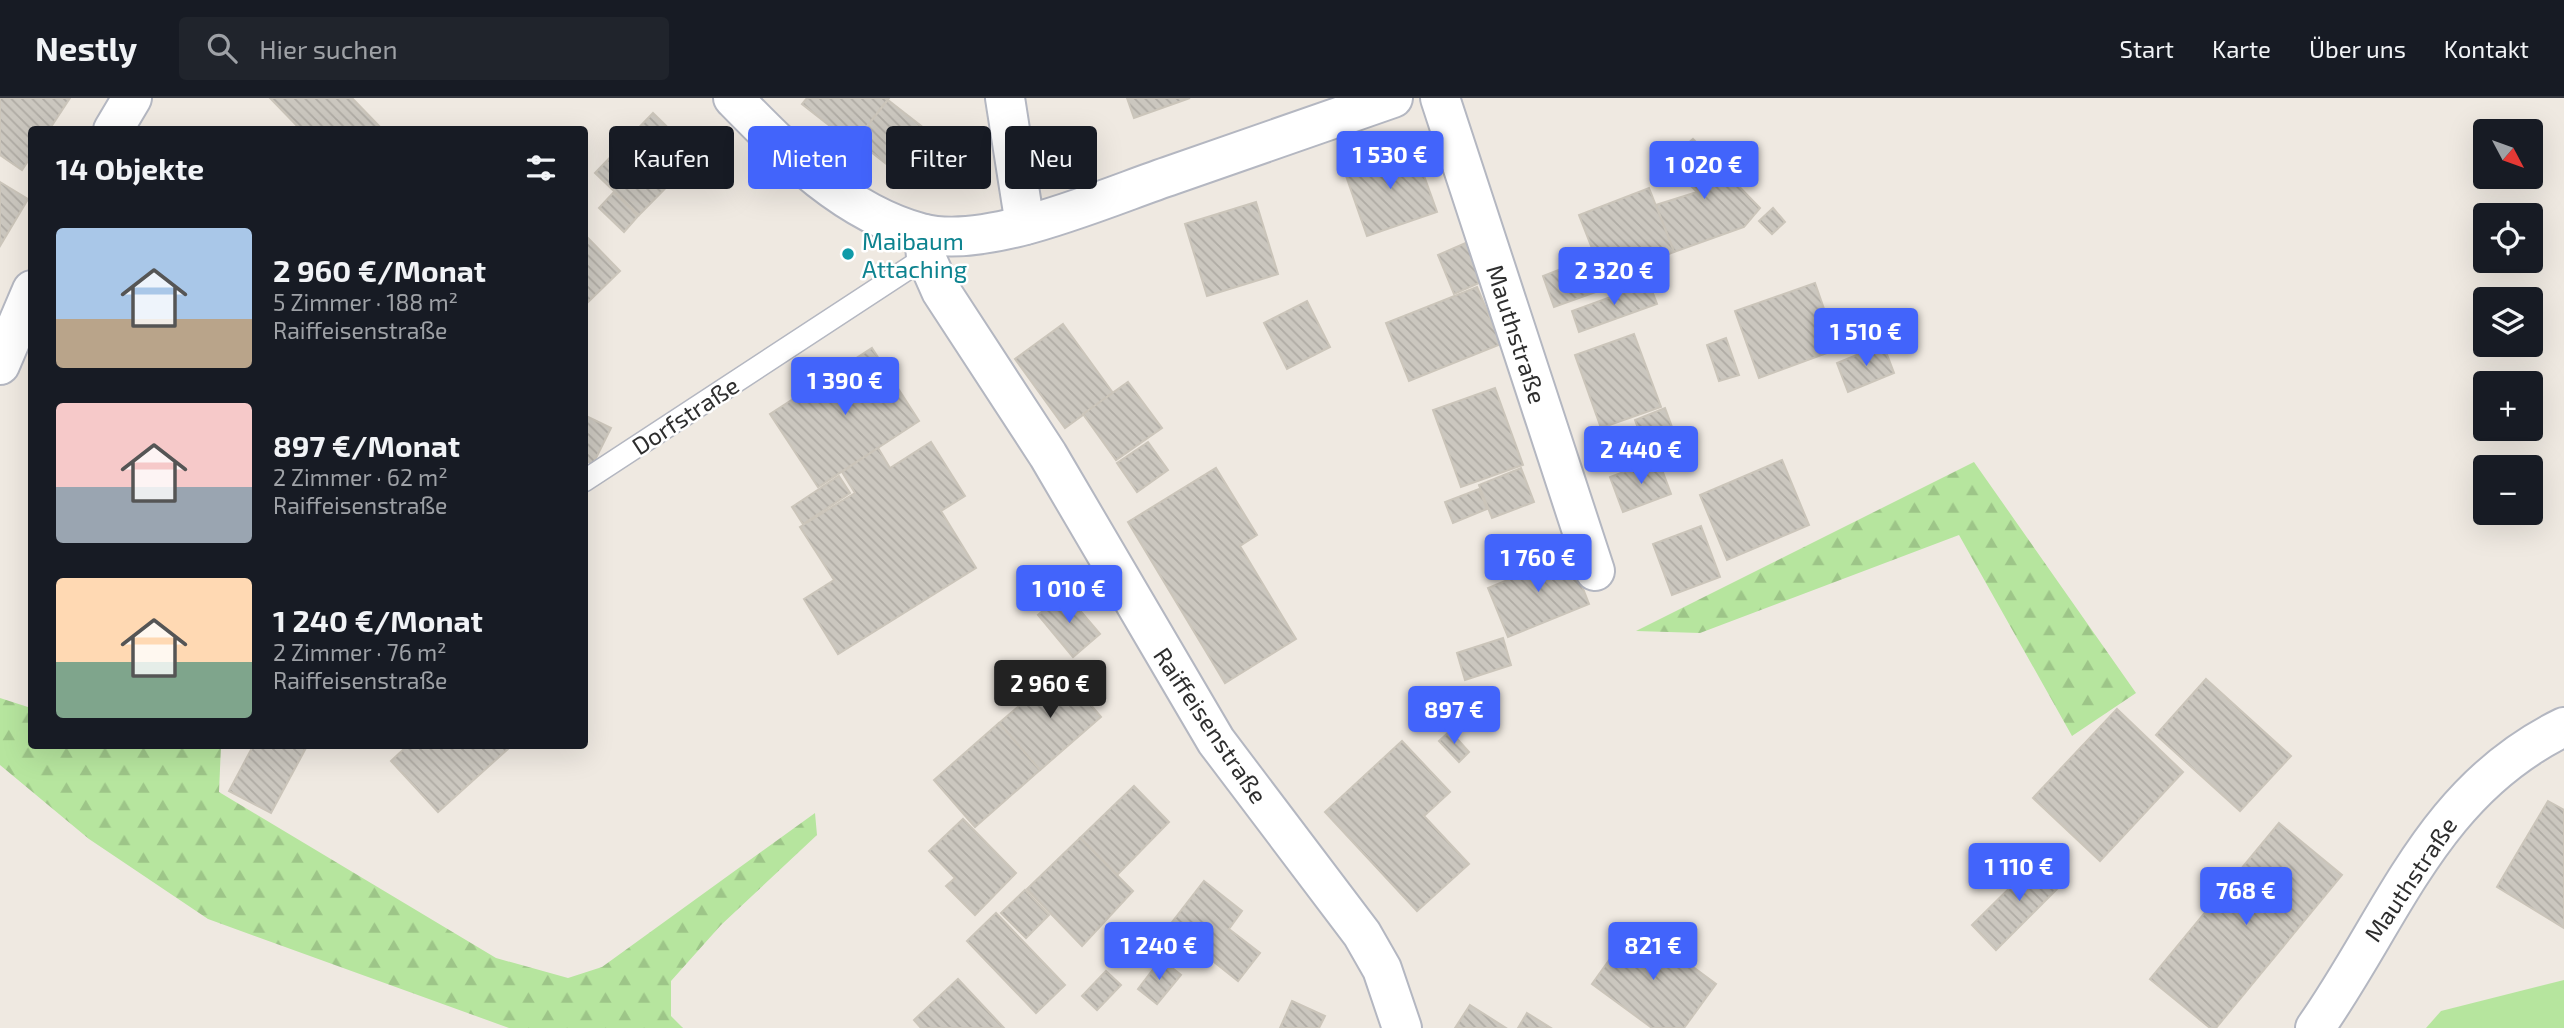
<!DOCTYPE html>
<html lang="de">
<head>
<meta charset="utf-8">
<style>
  :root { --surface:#171b24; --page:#20242c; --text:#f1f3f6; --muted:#9ea1a6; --line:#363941; --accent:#4264fb }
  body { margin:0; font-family:"Exo 2",sans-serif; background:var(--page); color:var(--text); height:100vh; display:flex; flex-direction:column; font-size:26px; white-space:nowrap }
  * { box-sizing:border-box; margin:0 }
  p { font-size:23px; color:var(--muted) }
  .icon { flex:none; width:38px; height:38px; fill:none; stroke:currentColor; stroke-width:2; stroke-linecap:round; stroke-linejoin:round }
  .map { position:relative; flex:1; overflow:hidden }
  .details { position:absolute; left:28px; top:28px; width:560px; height:623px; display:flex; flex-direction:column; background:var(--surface); border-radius:7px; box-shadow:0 7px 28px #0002 }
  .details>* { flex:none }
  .banner { position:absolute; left:609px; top:28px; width:665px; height:63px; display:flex; gap:14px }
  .needle { width:46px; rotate:131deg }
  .fabs { position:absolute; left:2473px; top:21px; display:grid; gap:14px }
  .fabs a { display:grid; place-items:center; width:70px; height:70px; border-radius:7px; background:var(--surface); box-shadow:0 7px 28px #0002; font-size:35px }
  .price { position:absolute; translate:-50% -60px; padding:0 16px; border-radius:7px; background:var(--accent); color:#fff; font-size:23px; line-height:46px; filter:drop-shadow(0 2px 4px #0008) }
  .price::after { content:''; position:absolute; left:50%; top:42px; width:21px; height:16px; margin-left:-10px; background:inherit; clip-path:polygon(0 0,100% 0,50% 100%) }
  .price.active { background:#222; color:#fff }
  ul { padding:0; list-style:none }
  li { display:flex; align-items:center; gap:21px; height:175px; padding:0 28px }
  li span { display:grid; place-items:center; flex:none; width:196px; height:140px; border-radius:7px; color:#555 }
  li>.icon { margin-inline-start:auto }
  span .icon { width:84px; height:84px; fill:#fffc; stroke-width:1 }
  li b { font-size:30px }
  h2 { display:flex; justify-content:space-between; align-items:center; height:84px; padding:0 28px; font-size:30px }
  .pill { padding:0 24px; border-radius:7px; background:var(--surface); box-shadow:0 7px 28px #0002; font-size:24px; line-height:63px }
  .pill.active { background:var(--accent); color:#fff }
  header { display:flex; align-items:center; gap:42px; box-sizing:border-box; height:98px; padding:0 35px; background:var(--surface); border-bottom:2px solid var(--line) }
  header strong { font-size:33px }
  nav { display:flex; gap:38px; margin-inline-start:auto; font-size:24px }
  .search { width:490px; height:63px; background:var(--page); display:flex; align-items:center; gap:18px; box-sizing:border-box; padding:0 24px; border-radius:7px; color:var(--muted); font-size:26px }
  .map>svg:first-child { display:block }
  .grass { fill:#b6e59e }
  .forest { fill:url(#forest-firs) }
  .building { fill:url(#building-back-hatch); stroke:#cbc5ba; stroke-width:2 }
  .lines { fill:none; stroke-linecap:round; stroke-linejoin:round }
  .lane-casing { stroke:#b4b7c1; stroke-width:24 }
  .street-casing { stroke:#b4b7c1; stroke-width:42 }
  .lane { stroke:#fff; stroke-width:21 }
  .street { stroke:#fff; stroke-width:38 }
  .culture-dot { fill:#0f9aa8; stroke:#fff; stroke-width:2.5 }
  .labels { text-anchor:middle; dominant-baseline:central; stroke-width:5; stroke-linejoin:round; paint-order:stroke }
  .culture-label { font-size:24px; fill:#0d838f; stroke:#fff; text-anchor:start }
  .street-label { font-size:24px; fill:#2e2e2e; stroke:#fff }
</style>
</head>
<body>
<header>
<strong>Nestly</strong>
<div class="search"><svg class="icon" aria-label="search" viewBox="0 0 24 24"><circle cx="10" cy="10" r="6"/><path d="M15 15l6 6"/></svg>Hier suchen</div>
<nav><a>Start</a><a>Karte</a><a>Über uns</a><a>Kontakt</a></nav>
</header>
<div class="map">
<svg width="2564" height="930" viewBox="0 0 2564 930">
  <defs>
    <pattern id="forest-firs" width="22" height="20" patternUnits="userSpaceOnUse" patternTransform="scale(1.75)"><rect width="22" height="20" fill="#b6e59e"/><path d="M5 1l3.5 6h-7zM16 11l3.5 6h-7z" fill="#9dc588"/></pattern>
    <pattern id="building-back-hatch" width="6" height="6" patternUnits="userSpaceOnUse" patternTransform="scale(1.75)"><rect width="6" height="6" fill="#cbc7bf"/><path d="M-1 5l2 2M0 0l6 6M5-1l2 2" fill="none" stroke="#afaba4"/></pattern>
  </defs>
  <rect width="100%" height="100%" fill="#efe9e1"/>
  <polygon class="grass" points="2564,882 2564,930 2426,930 2441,913"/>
  <g class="forest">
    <polygon points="1974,364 2136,595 2072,638 1959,437 1700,535 1636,533"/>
    <polygon points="0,600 31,610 32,648 221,648 219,694 496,860 568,880 602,869 815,715 817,737 721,827 671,883 671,918 683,930 509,930 208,821 89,741 0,667"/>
  </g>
  <g class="building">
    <polygon points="0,0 70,0 49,32 32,32 32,57 22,72 0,57"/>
    <polygon points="270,0 352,0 383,32 301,32"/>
    <polygon points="807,0 889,0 853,46 802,6"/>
    <polygon points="1127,0 1190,0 1134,20"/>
    <polygon points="888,2 934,38 903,79 856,42"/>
    <polygon points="653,15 697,58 639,117 595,75"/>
    <polygon points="1693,41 1760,110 1744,129 1674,154 1656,107 1697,94 1667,64"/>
    <polygon points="1413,47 1437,114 1367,138 1344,72"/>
    <polygon points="0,84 28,101 0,148"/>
    <polygon points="1649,90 1674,154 1604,181 1579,117"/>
    <polygon points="614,94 638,118 624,134 599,110"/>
    <polygon points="1256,104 1278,176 1207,198 1185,126"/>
    <polygon points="1773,110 1785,124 1772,136 1759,123"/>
    <polygon points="585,137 620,173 586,206 584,204"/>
    <polygon points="1470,143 1486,182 1454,196 1438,157"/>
    <polygon points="1584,162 1596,194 1554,209 1543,178"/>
    <polygon points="1649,185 1657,206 1579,234 1572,213"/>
    <polygon points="1815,185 1838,251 1759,280 1735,213"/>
    <polygon points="1477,189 1501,246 1409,283 1386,225"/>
    <polygon points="1307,203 1330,249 1287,271 1264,225"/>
    <polygon points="1063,226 1113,295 1065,330 1015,261"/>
    <polygon points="1634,236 1661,309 1601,330 1575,257"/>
    <polygon points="1726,240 1739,277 1719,283 1707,247"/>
    <polygon points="1883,246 1894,275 1848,294 1837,265"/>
    <polygon points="872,250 919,323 818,389 770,316"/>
    <polygon points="1128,284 1162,330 1116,362 1083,316"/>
    <polygon points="1495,290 1523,367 1461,389 1433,312"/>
    <polygon points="1665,310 1672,329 1642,341 1635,322"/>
    <polygon points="584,317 611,330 593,366 584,362"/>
    <polygon points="931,344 965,398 941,413 976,470 838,556 804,501 834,482 800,429 855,395 842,374 878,350 890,370"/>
    <polygon points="1148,344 1168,372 1137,394 1117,365"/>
    <polygon points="1658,361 1671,396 1623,414 1610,379"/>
    <polygon points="1782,362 1809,427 1727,462 1700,397"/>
    <polygon points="1216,370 1257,437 1240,448 1296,541 1225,585 1128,424"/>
    <polygon points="1521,370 1534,404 1492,420 1479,387"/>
    <polygon points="839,378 850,395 803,426 792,409"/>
    <polygon points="1479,391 1487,411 1453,425 1445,404"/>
    <polygon points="1701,428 1720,479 1672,497 1653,446"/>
    <polygon points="1546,457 1549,466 1570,457 1589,506 1508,539 1488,490 1515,479 1512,471"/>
    <polygon points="1065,495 1100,536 1073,559 1038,517"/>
    <polygon points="1503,540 1511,567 1465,582 1457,555"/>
    <polygon points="1061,572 1101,619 1040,672 999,625"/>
    <polygon points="2206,581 2291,658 2240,713 2156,637"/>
    <polygon points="2117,611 2183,674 2100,763 2033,700"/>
    <polygon points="999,625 1040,672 975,729 934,682"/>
    <polygon points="1450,633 1469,654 1459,664 1439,643"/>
    <polygon points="1402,643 1450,694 1424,718 1469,766 1417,813 1325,714"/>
    <polygon points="253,648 307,648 271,715 229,693"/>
    <polygon points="407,648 507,648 509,650 438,714 391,663"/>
    <polygon points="1134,688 1169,724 1117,777 1080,740"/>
    <polygon points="2548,703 2564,712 2564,830 2497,789"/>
    <polygon points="963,721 1016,775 975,817 946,788 955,780 929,753"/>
    <polygon points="2279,725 2342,777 2216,930 2210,930 2150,881"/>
    <polygon points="1080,740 1133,793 1082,848 1027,791"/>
    <polygon points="2042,758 2066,782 1996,852 1972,827"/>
    <polygon points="1204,783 1242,813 1229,831 1260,855 1238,883 1169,828"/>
    <polygon points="1025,792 1049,817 1026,840 1001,815"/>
    <polygon points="996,815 1065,887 1036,915 967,843"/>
    <polygon points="1635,826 1716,886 1684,930 1652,930 1592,886"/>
    <polygon points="1161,861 1181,877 1157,906 1138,891"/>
    <polygon points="1106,873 1121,887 1097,912 1082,898"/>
    <polygon points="958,881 1004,930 921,930 914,922"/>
    <polygon points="1292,903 1325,918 1319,930 1280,930"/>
    <polygon points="1470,907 1506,930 1455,930"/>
    <polygon points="1527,915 1551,930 1518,930"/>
  </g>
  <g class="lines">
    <defs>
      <polyline id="lane" points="584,383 926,159"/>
      <g id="street">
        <path d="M 733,0 C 787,55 844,114 921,135 C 988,153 1106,99 1172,77 C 1245,51 1319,26 1393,0"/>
        <polyline points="1005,0 1025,127"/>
        <polyline points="1440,0 1595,473"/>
        <polyline points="113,32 132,0"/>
        <polyline points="924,136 926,159 941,193 1048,357 1216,643 1362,836 1382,871 1402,930"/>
        <polyline points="0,267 32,192"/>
        <path d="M 2315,930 C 2393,819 2432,693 2564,629"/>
      </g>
    </defs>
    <use href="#lane" class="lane-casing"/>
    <use href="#street" class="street-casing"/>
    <use href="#lane" class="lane"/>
    <use href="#street" class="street"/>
  </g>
  <circle class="culture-dot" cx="848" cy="156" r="7"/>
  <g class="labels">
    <g class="culture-label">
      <text x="862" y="142">Maibaum<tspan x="862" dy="28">Attaching</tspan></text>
    </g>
    <g class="street-label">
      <text transform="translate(1517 236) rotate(72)">Mauthstraße</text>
      <text transform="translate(685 317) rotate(-33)">Dorfstraße</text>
      <text transform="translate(1211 627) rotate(56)">Raiffeisenstraße</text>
      <text transform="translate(2410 781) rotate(-56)">Mauthstraße</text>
    </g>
  </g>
</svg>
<div class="fabs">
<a><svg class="needle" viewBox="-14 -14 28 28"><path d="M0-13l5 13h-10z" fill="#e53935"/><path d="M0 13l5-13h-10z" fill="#9ea1a6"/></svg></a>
<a><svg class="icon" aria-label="locate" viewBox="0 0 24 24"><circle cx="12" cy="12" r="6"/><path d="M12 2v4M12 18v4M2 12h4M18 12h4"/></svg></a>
<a><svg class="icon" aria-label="layers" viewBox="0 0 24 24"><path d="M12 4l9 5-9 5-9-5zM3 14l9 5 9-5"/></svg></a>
<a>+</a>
<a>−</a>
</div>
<b class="price" style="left:1390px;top:93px">1 530 €</b>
<b class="price" style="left:1704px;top:103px">1 020 €</b>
<b class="price" style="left:1614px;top:209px">2 320 €</b>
<b class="price" style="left:1866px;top:270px">1 510 €</b>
<b class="price" style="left:845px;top:319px">1 390 €</b>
<b class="price" style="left:1641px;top:388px">2 440 €</b>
<b class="price" style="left:1538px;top:496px">1 760 €</b>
<b class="price" style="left:1069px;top:527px">1 010 €</b>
<b class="price active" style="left:1050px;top:622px">2 960 €</b>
<b class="price" style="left:1454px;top:648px">897 €</b>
<b class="price" style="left:2019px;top:805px">1 110 €</b>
<b class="price" style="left:2246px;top:829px">768 €</b>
<b class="price" style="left:1159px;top:884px">1 240 €</b>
<b class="price" style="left:1653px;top:884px">821 €</b>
<div class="banner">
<a class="pill">Kaufen</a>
<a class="pill active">Mieten</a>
<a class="pill">Filter</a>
<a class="pill">Neu</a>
</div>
<section class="details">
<h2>14 Objekte<svg class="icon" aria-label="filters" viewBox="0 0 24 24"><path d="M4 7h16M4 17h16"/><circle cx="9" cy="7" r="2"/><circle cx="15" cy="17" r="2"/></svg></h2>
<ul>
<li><span style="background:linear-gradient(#a9c7e8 65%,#b9a48a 0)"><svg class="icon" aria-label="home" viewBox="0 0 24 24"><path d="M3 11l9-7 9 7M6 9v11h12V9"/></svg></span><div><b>2 960 €/Monat</b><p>5 Zimmer · 188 m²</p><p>Raiffeisenstraße</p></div></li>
<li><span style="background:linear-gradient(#f6c9c9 60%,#9aa5b1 0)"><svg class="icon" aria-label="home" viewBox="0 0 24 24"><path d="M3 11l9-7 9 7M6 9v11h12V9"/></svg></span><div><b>897 €/Monat</b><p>2 Zimmer · 62 m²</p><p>Raiffeisenstraße</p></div></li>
<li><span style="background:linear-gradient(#ffd9b3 60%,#7fa58c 0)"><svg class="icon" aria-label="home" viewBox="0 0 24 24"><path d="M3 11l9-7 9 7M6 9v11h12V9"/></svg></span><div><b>1 240 €/Monat</b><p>2 Zimmer · 76 m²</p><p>Raiffeisenstraße</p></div></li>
</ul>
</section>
</div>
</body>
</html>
